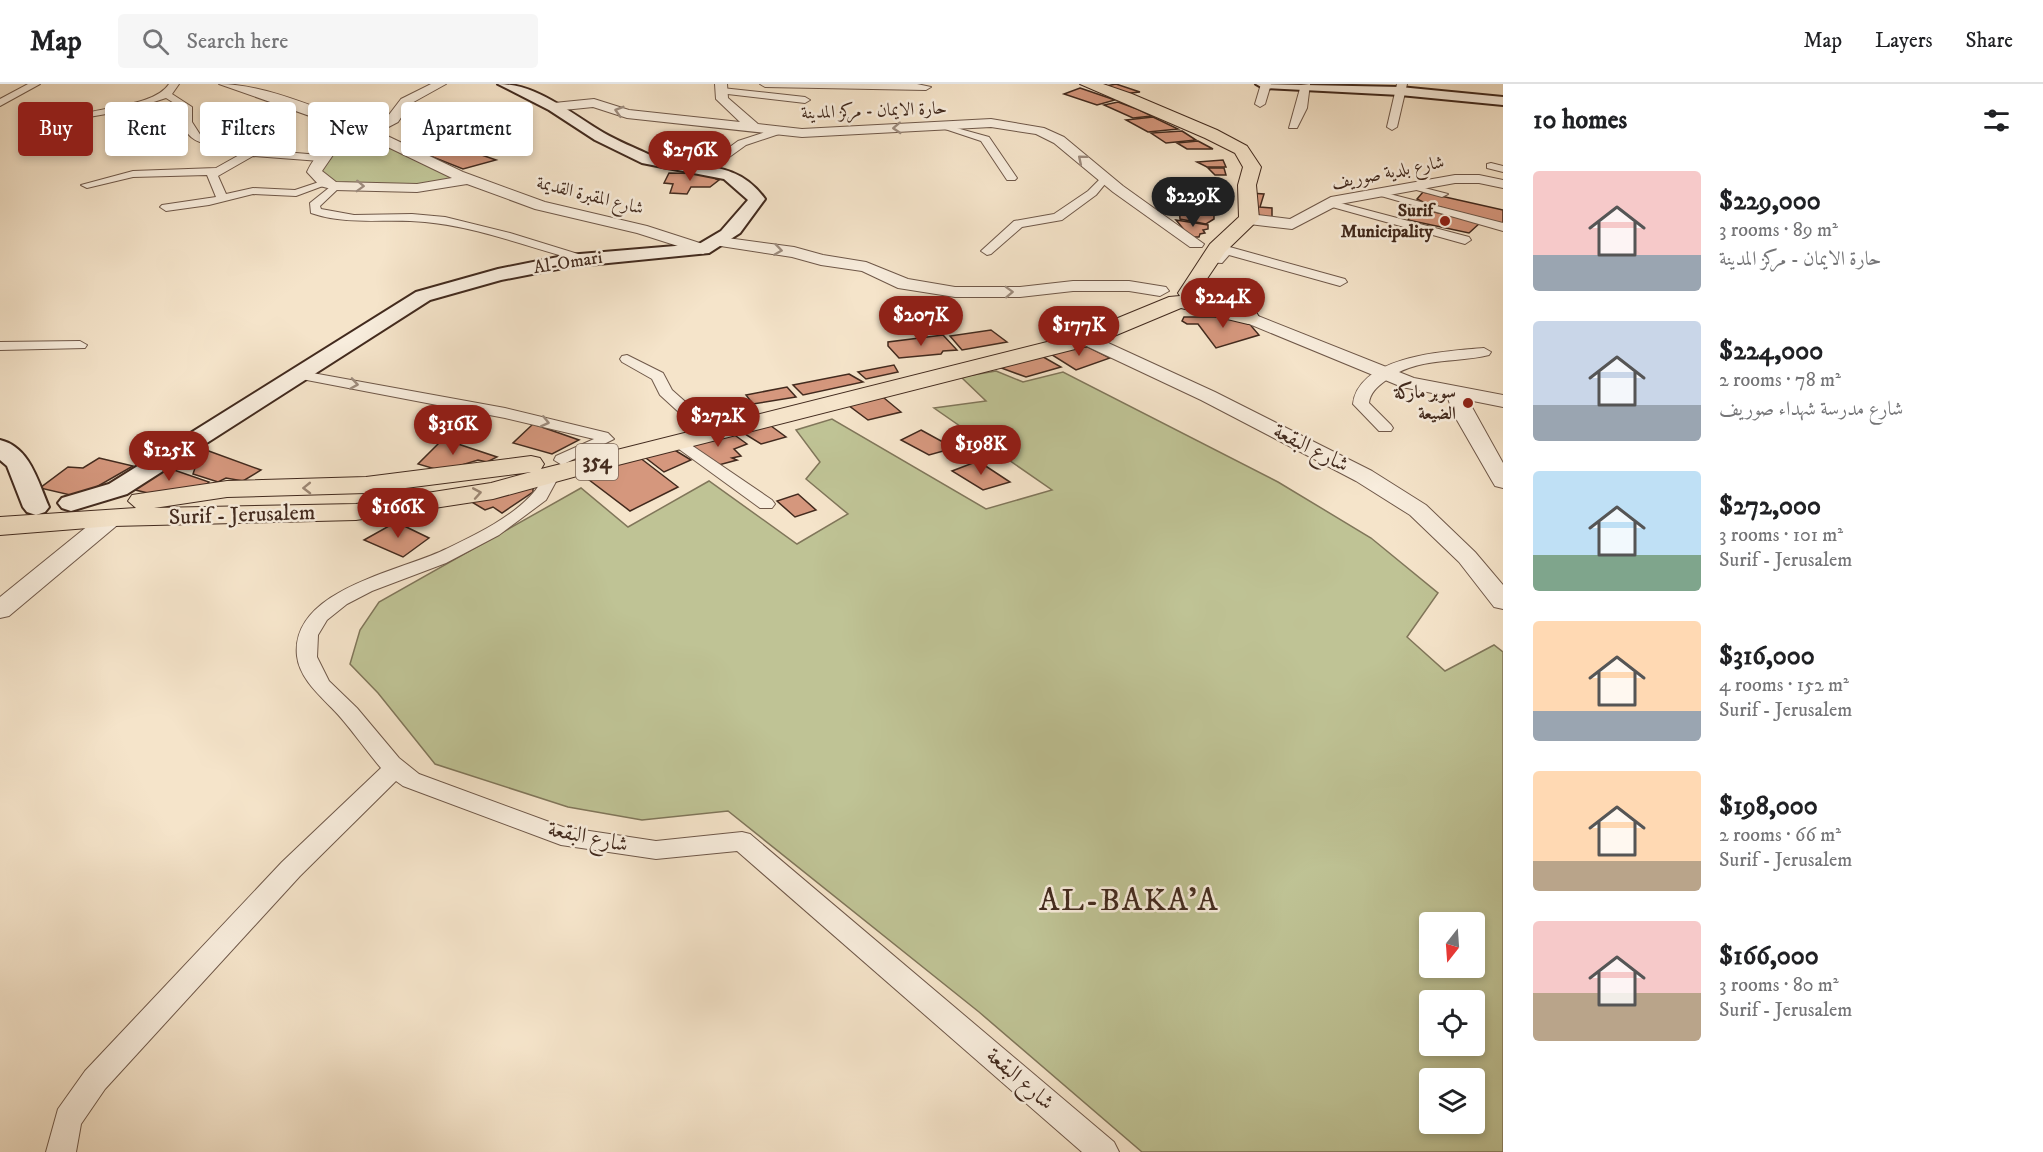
<!DOCTYPE html>
<html lang="en">
<head>
<meta charset="utf-8">
<style>
  :root { --surface:#fff; --page:#f6f6f6; --text:#202124; --muted:#757577; --line:#e0e0e0; --accent:#8f2418 }
  body { margin:0; font-family:"IM FELL DW Pica",Amiri,serif; background:var(--page); color:var(--text); height:100vh; display:flex; flex-direction:column; font-size:22px; white-space:nowrap }
  * { box-sizing:border-box; margin:0 }
  p { font-size:20px; color:var(--muted) }
  .icon { flex:none; width:33px; height:33px; fill:none; stroke:currentColor; stroke-width:2; stroke-linecap:round; stroke-linejoin:round }
  .map { position:relative; flex:1; overflow:hidden }
  .side { display:flex; flex-direction:column; background:var(--surface); width:540px }
  .side>* { flex:none }
  .hud { position:absolute; left:18px; top:18px; width:570px; height:54px; display:flex; gap:12px }
  .needle { width:39px; rotate:197deg }
  .controls { position:absolute; left:1419px; top:828px; display:grid; gap:12px }
  .controls a { display:grid; place-items:center; width:66px; height:66px; border-radius:6px; background:var(--surface); box-shadow:0 3px 9px #0003; font-size:30px }
  .price { position:absolute; translate:-50% -51px; padding:0 14px; border-radius:21px; background:var(--accent); color:#fff; font-size:20px; line-height:39px; filter:drop-shadow(0 2px 3px #0008) }
  .price::after { content:''; position:absolute; left:50%; top:36px; width:18px; height:14px; margin-left:-9px; background:inherit; clip-path:polygon(0 0,100% 0,50% 100%) }
  .price.selected { background:#222; color:#fff }
  ul { padding:0; list-style:none }
  li { display:flex; align-items:center; gap:18px; height:150px; padding:0 30px }
  li span { display:grid; place-items:center; flex:none; width:168px; height:120px; border-radius:6px; color:#555 }
  li>.icon { margin-inline-start:auto }
  span .icon { width:72px; height:72px; fill:#fffc; stroke-width:1 }
  li b { font-size:26px }
  h2 { display:flex; justify-content:space-between; align-items:center; height:72px; padding:0 30px; font-size:26px }
  .pill { padding:0 21px; border-radius:6px; background:var(--surface); box-shadow:0 3px 9px #0003; font-size:21px; line-height:54px }
  .pill.selected { background:var(--accent); color:#fff }
  header { display:flex; align-items:center; gap:36px; box-sizing:border-box; height:84px; padding:0 30px; background:var(--surface); border-bottom:2px solid var(--line) }
  header strong { font-size:28px }
  nav { display:flex; gap:33px; margin-inline-start:auto; font-size:21px }
  .search { width:420px; height:54px; background:var(--page); display:flex; align-items:center; gap:15px; box-sizing:border-box; padding:0 21px; border-radius:6px; color:var(--muted); font-size:22px }
  main { display:flex; flex:1; min-height:0 }
  .map>svg:first-child { display:block }
  .green { fill:#bfc395; stroke:#80765a; stroke-width:1.5; fill-rule:evenodd }
  .building { fill:#d5977d; stroke:#422a1e; stroke-width:1.5 }
  .lines { fill:none; stroke-linecap:round; stroke-linejoin:round }
  .minor-casing { stroke:#6f5849; stroke-width:2 }
  .tertiary-casing { stroke:#6f5849; stroke-width:2 }
  .secondary-casing { stroke:#422a1e; stroke-width:4 }
  .primary-casing { stroke:#422a1e; stroke-width:2 }
  .minor { fill:#f8eddd; fill-rule:evenodd }
  .tertiary { fill:#f8eddd; fill-rule:evenodd }
  .secondary { fill:#f8eddd; fill-rule:evenodd }
  .primary { fill:#f5e4ca; fill-rule:evenodd }
  .oneway { stroke:#9d8c7e }
  .oneway2 { stroke:#9c8774 }
  .poi-dot { fill:#8f2418; stroke:#f8eddd; stroke-width:2 }
  .labels { text-anchor:middle; dominant-baseline:central; stroke-width:5; stroke-linejoin:round; paint-order:stroke }
  .far-street-label { font-size:18px; fill:#422a1e; stroke:#f8eddd }
  .far-poi-label { font-size:18px; font-weight:bold; fill:#422a1e; stroke:#f8eddd; text-anchor:end }
  .shield { fill:#f8eddd; stroke:#796457; stroke-width:1.5 }
  .shield-label { font-size:21px; font-weight:bold; fill:#422a1e }
  .street-label { font-size:22px; fill:#422a1e; stroke:#f8eddd }
  .near-quarter-label { font-size:32px; letter-spacing:1.5px; fill:#422a1e; stroke:#f8eddd }
</style>
</head>
<body>
<header>
<strong>Map</strong>
<div class="search"><svg class="icon" aria-label="search" viewBox="0 0 24 24"><circle cx="10" cy="10" r="6"/><path d="M15 15l6 6"/></svg>Search here</div>
<nav><a>Map</a><a>Layers</a><a>Share</a></nav>
</header>
<main>
<div class="map">
<svg width="1503" height="1068" viewBox="0 0 1503 1068">
  <rect width="100%" height="100%" fill="#f5e4ca"/>
  <filter id="stains"><feTurbulence type="fractalNoise" baseFrequency=".00333" numOctaves="4"/><feColorMatrix values="0 0 0 0 .2 0 0 0 0 .09 0 0 0 0 .02 0 0 0 .5 -.17"/></filter>
  <radialGradient id="worn" r=".72"><stop offset=".6" stop-color="#630" stop-opacity="0"/><stop offset="1" stop-color="#630" stop-opacity=".3"/></radialGradient>
  <g class="green">
    <polygon points="365,53 470,93 418,102 333,99 318,87 335,63"/>
    <path d="M 996,287 L 1023,298 L 1063,288 L 1278,398 L 1371,454 L 1438,509 L 1407,553 L 1445,587 L 1494,561 L 1503,568 L 1503,1068 L 1142,1068 L 979,928 L 728,727 L 642,736 L 568,723 L 435,680 L 378,609 L 350,580 L 360,546 L 379,518 L 581,404 L 628,443 L 709,397 L 797,460 L 848,430 L 806,395 L 820,378 L 796,346 L 832,335 L 986,425 L 1052,406 L 934,324 L 986,317 L 961,293 ZM 1430,838 L 1474,838 L 1474,884 L 1430,884 ZM 1430,916 L 1474,916 L 1474,962 L 1430,962 ZM 1430,994 L 1474,994 L 1474,1040 L 1430,1040 Z"/>
  </g>
  <g class="building">
    <polygon points="1116,0 1140,8 1122,10 1101,3"/>
    <polygon points="1080,4 1115,16 1097,21 1064,10"/>
    <polygon points="1118,18 1137,25 1152,32 1133,34 1104,21"/>
    <polygon points="1153,33 1178,45 1148,48 1126,36"/>
    <polygon points="1182,47 1196,56 1166,59 1151,49"/>
    <polygon points="445,53 482,61 473,68 496,76 463,85 415,66"/>
    <polygon points="1198,57 1213,65 1187,65 1177,59"/>
    <polygon points="1223,76 1226,83 1207,83 1197,78"/>
    <polygon points="1208,84 1224,84 1226,91 1215,91"/>
    <polygon points="669,89 718,90 716,95 719,96 710,103 691,103 687,110 670,109 673,100 664,99"/>
    <polygon points="1194,98 1221,99 1223,108 1193,107"/>
    <polygon points="1187,107 1223,110 1219,122 1189,120"/>
    <polygon points="1423,108 1503,126 1503,140 1425,119 1417,115"/>
    <polygon points="1249,109 1264,110 1260,123 1272,124 1272,133 1253,132"/>
    <polygon points="1179,119 1214,125 1214,135 1206,140 1180,135"/>
    <polygon points="1418,124 1480,139 1469,149 1408,136"/>
    <polygon points="1176,136 1208,141 1208,145 1203,146 1205,149 1200,150 1199,153 1190,153"/>
    <polygon points="1184,233 1224,233 1247,237 1259,251 1216,264 1198,240 1187,240 1182,237"/>
    <polygon points="991,246 1007,258 962,266 950,252"/>
    <polygon points="943,251 957,266 943,267 941,270 899,274 888,262 888,258"/>
    <polygon points="1072,262 1088,263 1110,274 1076,286 1049,269"/>
    <polygon points="1038,270 1061,283 1026,293 993,281"/>
    <polygon points="894,281 898,288 866,295 858,288"/>
    <polygon points="849,290 863,298 803,311 793,301"/>
    <polygon points="787,303 796,313 753,320 746,311"/>
    <polygon points="878,309 901,328 868,336 844,318"/>
    <polygon points="767,339 786,353 761,360 740,347"/>
    <polygon points="533,340 579,356 552,370 513,359"/>
    <polygon points="921,346 954,364 929,371 901,356"/>
    <polygon points="729,347 747,360 734,365 741,372 732,374 737,376 715,382 685,360"/>
    <polygon points="443,355 497,373 487,378 478,376 442,387 418,380"/>
    <polygon points="668,362 691,376 664,388 642,371"/>
    <polygon points="206,366 261,386 243,397 226,394 218,398 193,390 195,384 188,381"/>
    <polygon points="635,370 678,403 630,427 580,389"/>
    <polygon points="99,374 133,382 79,413 40,404 68,383 83,384"/>
    <polygon points="978,377 1010,398 983,406 952,387"/>
    <polygon points="159,382 174,386 209,398 201,406 148,409 131,405"/>
    <polygon points="533,404 533,408 502,429 493,423 485,426 465,414"/>
    <polygon points="798,410 816,426 795,433 777,417"/>
    <polygon points="396,438 429,454 403,473 364,456"/>
  </g>
  <g class="lines">
    <defs>
      <g id="minor">
        <polygon points="28,0 40,0 0,22 0,15"/>
        <path d="M 169,0 L 179,0 L 172,10 L 192,23 L 192,38 L 201,52 L 247,65 L 320,71 L 325,74 L 320,77 L 253,72 L 218,92 L 226,110 L 253,104 L 295,106 L 325,96 L 331,99 L 296,112 L 253,110 L 209,121 L 166,127 L 160,123 L 162,121 L 216,113 L 207,91 L 133,93 L 87,104 L 81,101 L 133,87 L 216,84 L 241,70 C 212,56 181,68 182,24 L 166,14 L 129,26 L 89,33 L 51,50 L 42,48 C 73,20 151,28 169,0 Z"/>
        <polygon points="760,0 917,0 931,3 926,6 765,3"/>
        <polygon points="1261,0 1271,0 1265,20 1260,23 1255,20"/>
        <polygon points="1310,0 1307,24 1297,44 1289,44 1301,1"/>
        <polygon points="1397,0 1407,0 1397,43 1392,46 1387,43"/>
        <polygon points="722,4 805,13 810,16 805,19 719,9 717,7"/>
        <polygon points="942,40 989,53 1017,94 1015,96 1007,96 981,57 942,44"/>
        <polygon points="778,44 782,45 782,49 746,61 707,89 697,87 738,57"/>
        <polygon points="1491,79 1503,82 1503,88 1487,84 1487,80"/>
        <polygon points="1104,91 1110,94 1096,111 1062,136 1022,143 991,170 987,171 981,167 1014,137 1054,130 1088,107"/>
        <path d="M 335,99 L 341,102 L 320,122 L 321,125 L 354,131 L 412,130 L 445,133 L 510,149 L 591,174 L 585,178 C 532,165 480,143 425,138 C 386,134 349,142 311,129 L 310,119 Z"/>
        <polygon points="1409,100 1448,110 1442,113 1409,104"/>
        <polygon points="1374,106 1503,139 1503,147 1374,110"/>
        <polygon points="1329,116 1469,153 1471,156 1465,160 1325,121 1323,119"/>
        <polygon points="1226,162 1345,195 1347,198 1340,202 1229,171 1222,179 1207,178 1207,172 1215,172"/>
        <polygon points="80,257 87,261 85,264 0,266 0,258"/>
        <path d="M 1484,264 L 1491,268 L 1489,271 C 1453,280 1417,272 1385,297 C 1377,303 1370,309 1369,319 L 1391,341 L 1393,344 L 1391,347 L 1379,347 L 1353,320 C 1359,271 1448,267 1484,264 Z"/>
        <polygon points="627,271 663,289 672,306 707,337 709,340 707,343 695,343 660,311 652,295 622,278 620,275 622,272"/>
        <polygon points="296,286 505,324 608,349 614,355 562,381 554,376 556,372 594,355 505,334 291,293 289,290"/>
        <polygon points="678,352 772,416 775,420 772,424 760,424 672,360 670,357 672,354"/>
        <path d="M 551,387 L 559,392 L 546,416 L 499,451 L 446,479 L 372,507 L 347,520 L 327,536 L 318,551 L 317,573 L 329,597 L 357,624 L 399,674 L 419,690 L 563,743 L 656,757 L 742,748 L 750,750 L 1114,1058 L 1119,1068 L 1082,1068 L 737,767 L 656,775 L 561,761 L 403,702 L 396,697 L 300,792 L 105,1005 L 81,1040 L 76,1068 L 46,1068 L 58,1025 L 85,987 L 282,778 L 381,684 C 367,668 355,650 341,634 C 326,616 300,598 297,572 C 290,505 402,487 446,465 C 475,451 513,433 534,408 C 539,403 541,395 545,388 Z"/>
      </g>
      <g id="tertiary">
        <path d="M 219,0 C 266,0 324,27 368,43 L 388,32 L 401,15 L 431,0 L 446,0 L 410,20 L 398,38 L 379,48 L 463,88 L 545,118 L 647,142 L 709,162 L 711,165 L 703,170 L 637,149 L 535,125 L 467,100 L 417,108 L 335,106 L 320,102 L 307,88 C 318,65 332,56 355,48 ZM 367,53 L 452,94 L 417,100 L 336,98 L 322,87 L 335,68 Z"/>
        <polygon points="715,0 727,0 728,14 758,40 802,45 991,35 1044,44 1064,53 1123,102 1204,160 1202,163 1190,163 1113,108 1054,59 1036,50 991,43 802,53 627,34 593,23 554,27 548,23 554,19 594,15 629,26 740,38 716,15"/>
        <polygon points="1455,91 1479,91 1503,96 1503,104 1479,99 1455,99 1340,120 1292,145 1249,140 1241,135 1249,130 1290,135 1331,113"/>
        <polygon points="720,153 794,163 823,171 866,178 908,195 955,203 1020,203 1073,197 1129,197 1166,203 1169,207 1160,212 1129,207 1073,207 1020,213 955,213 898,204 862,187 821,181 792,173 714,161 712,158 714,155"/>
        <polygon points="1248,228 1414,294 1503,311 1503,323 1468,316 1503,379 1503,404 1495,402 1492,397 1454,331 1447,312 1402,303 1242,237 1239,233"/>
        <polygon points="1069,241 1215,308 1372,387 1426,421 1475,468 1503,501 1503,525 1494,523 1459,478 1410,431 1356,397 1201,316 1063,251 1060,247 1063,243"/>
        <polygon points="113,426 121,428 124,433 121,438 9,532 0,534 0,513 105,428"/>
      </g>
      <g id="secondary">
        <path d="M 498,0 C 538,0 571,30 604,49 C 618,57 635,64 650,71 C 691,88 734,71 765,115 L 740,149 L 709,169 L 568,183 L 501,196 L 430,216 L 127,410 L 71,427 L 62,424 L 58,419 L 62,414 L 109,400 L 416,208 L 498,185 L 568,171 L 699,160 L 721,147 L 748,116 L 724,95 L 642,79 L 595,56 L 549,26 Z"/>
        <polygon points="1256,0 1400,3 1503,13 1503,21 1400,11 1263,4"/>
        <path d="M 0,356 C 30,363 38,398 49,423 L 45,428 L 36,431 L 27,428 L 23,423 L 7,382 L 0,376 Z"/>
      </g>
      <path id="primary" d="M 1080,0 L 1103,0 L 1132,10 L 1217,46 L 1247,62 L 1261,83 L 1256,101 L 1259,135 L 1225,168 L 1194,214 L 1256,228 L 1259,233 L 1256,238 L 1248,240 L 1181,224 L 1095,260 L 610,383 L 493,415 L 356,436 L 113,442 L 0,451 L 0,433 L 136,424 L 128,417 L 132,411 L 227,397 L 366,393 L 531,372 L 540,374 L 544,380 L 541,385 L 1079,250 L 1169,213 L 1180,212 L 1178,209 L 1210,160 L 1239,133 L 1238,101 L 1243,83 L 1235,69 L 1205,54 ZM 531,388 L 491,399 L 356,420 L 154,424 L 227,413 L 366,409 Z"/>
    </defs>
    <use href="#minor" class="minor-casing"/>
    <use href="#tertiary" class="tertiary-casing"/>
    <use href="#secondary" class="secondary-casing"/>
    <use href="#primary" class="primary-casing"/>
    <use href="#minor" class="minor"/>
    <use href="#tertiary" class="tertiary"/>
    <use href="#secondary" class="secondary"/>
    <use href="#primary" class="primary"/>
  </g>
  <defs><path id="oneway-chevron" d="M-2-3.5L2.5 0L-2 3.5" fill="none" stroke-width="1.6" stroke-linecap="round" stroke-linejoin="round" transform="scale(1.5)"/></defs>
  <g class="oneway">
    <use href="#oneway-chevron" transform="translate(619 27) rotate(-164)"/>
    <use href="#oneway-chevron" transform="translate(897 44) rotate(177)"/>
    <use href="#oneway-chevron" transform="translate(1082 75) rotate(-140)"/>
    <use href="#oneway-chevron" transform="translate(360 102) rotate(2)"/>
    <use href="#oneway-chevron" transform="translate(778 166) rotate(8)"/>
    <use href="#oneway-chevron" transform="translate(1009 208) rotate(-2)"/>
    <use href="#oneway-chevron" transform="translate(354 300) rotate(9)"/>
    <use href="#oneway-chevron" transform="translate(545 338) rotate(13)"/>
  </g>
  <g class="oneway2">
    <use href="#oneway-chevron" transform="translate(307 404) rotate(179)"/>
    <use href="#oneway-chevron" transform="translate(477 409) rotate(-10)"/>
  </g>
  <g class="poi-dot">
    <circle cx="1445" cy="137" r="6"/>
    <circle cx="1468" cy="319" r="6"/>
  </g>
  <g class="labels">
    <g class="far-street-label">
      <text transform="translate(874 27) rotate(-2)">حارة الايمان - مركز المدينة</text>
      <text transform="translate(1388 89) rotate(-11)">شارع بلدية صوريف</text>
      <text transform="translate(590 112) rotate(14)">شارع المقبرة القديمة</text>
      <text transform="translate(568 179) rotate(-9)">Al-Omari</text>
    </g>
    <g class="far-poi-label">
      <text x="1433" y="127">Surif<tspan x="1433" dy="21">Municipality</tspan></text>
      <text x="1456" y="309">سوبر ماركة<tspan x="1456" dy="21">الضيعة</tspan></text>
    </g>
    <rect class="shield" x="576" y="360" width="42" height="36" rx="4.5"/>
    <g class="shield-label">
      <text x="597" y="378">354</text>
    </g>
    <g class="street-label">
      <text transform="translate(1311 364) rotate(27)">شارع البقعة</text>
      <text transform="translate(242 431) rotate(-2)">Surif - Jerusalem</text>
      <text transform="translate(588 753) rotate(12)">شارع البقعة</text>
      <text transform="translate(1020 995) rotate(41)">شارع البقعة</text>
    </g>
    <g class="near-quarter-label">
      <text x="1129" y="817">AL-BAKA'A</text>
    </g>
  </g>
  <rect width="100%" height="100%" filter="url(#stains)"/>
  <rect width="100%" height="100%" fill="url(#worn)"/>
</svg>
<div class="controls">
<a><svg class="needle" viewBox="-14 -14 28 28"><path d="M0-13l5 13h-10z" fill="#e53935"/><path d="M0 13l5-13h-10z" fill="#757577"/></svg></a>
<a><svg class="icon" aria-label="locate" viewBox="0 0 24 24"><circle cx="12" cy="12" r="6"/><path d="M12 2v4M12 18v4M2 12h4M18 12h4"/></svg></a>
<a><svg class="icon" aria-label="layers" viewBox="0 0 24 24"><path d="M12 4l9 5-9 5-9-5zM3 14l9 5 9-5"/></svg></a>
</div>
<b class="price" style="left:690px;top:98px">$276K</b>
<b class="price selected" style="left:1193px;top:144px">$229K</b>
<b class="price" style="left:1223px;top:245px">$224K</b>
<b class="price" style="left:921px;top:263px">$207K</b>
<b class="price" style="left:1079px;top:273px">$177K</b>
<b class="price" style="left:718px;top:364px">$272K</b>
<b class="price" style="left:453px;top:372px">$316K</b>
<b class="price" style="left:981px;top:392px">$198K</b>
<b class="price" style="left:169px;top:398px">$125K</b>
<b class="price" style="left:398px;top:455px">$166K</b>
<div class="hud">
<a class="pill selected">Buy</a>
<a class="pill">Rent</a>
<a class="pill">Filters</a>
<a class="pill">New</a>
<a class="pill">Apartment</a>
</div>
</div>
<section class="side">
<h2>10 homes<svg class="icon" aria-label="filters" viewBox="0 0 24 24"><path d="M4 7h16M4 17h16"/><circle cx="9" cy="7" r="2"/><circle cx="15" cy="17" r="2"/></svg></h2>
<ul>
<li><span style="background:linear-gradient(#f6c9c9 70%,#9aa5b1 0)"><svg class="icon" aria-label="home" viewBox="0 0 24 24"><path d="M3 11l9-7 9 7M6 9v11h12V9"/></svg></span><div><b>$229,000</b><p>3 rooms · 89 m²</p><p>حارة الايمان - مركز المدينة</p></div></li>
<li><span style="background:linear-gradient(#c9d6e8 70%,#9aa5b1 0)"><svg class="icon" aria-label="home" viewBox="0 0 24 24"><path d="M3 11l9-7 9 7M6 9v11h12V9"/></svg></span><div><b>$224,000</b><p>2 rooms · 78 m²</p><p>شارع مدرسة شهداء صوريف</p></div></li>
<li><span style="background:linear-gradient(#bfe0f5 70%,#7fa58c 0)"><svg class="icon" aria-label="home" viewBox="0 0 24 24"><path d="M3 11l9-7 9 7M6 9v11h12V9"/></svg></span><div><b>$272,000</b><p>3 rooms · 101 m²</p><p>Surif - Jerusalem</p></div></li>
<li><span style="background:linear-gradient(#ffd9b3 75%,#9aa5b1 0)"><svg class="icon" aria-label="home" viewBox="0 0 24 24"><path d="M3 11l9-7 9 7M6 9v11h12V9"/></svg></span><div><b>$316,000</b><p>4 rooms · 152 m²</p><p>Surif - Jerusalem</p></div></li>
<li><span style="background:linear-gradient(#ffd9b3 75%,#b9a48a 0)"><svg class="icon" aria-label="home" viewBox="0 0 24 24"><path d="M3 11l9-7 9 7M6 9v11h12V9"/></svg></span><div><b>$198,000</b><p>2 rooms · 66 m²</p><p>Surif - Jerusalem</p></div></li>
<li><span style="background:linear-gradient(#f6c9c9 60%,#b9a48a 0)"><svg class="icon" aria-label="home" viewBox="0 0 24 24"><path d="M3 11l9-7 9 7M6 9v11h12V9"/></svg></span><div><b>$166,000</b><p>3 rooms · 80 m²</p><p>Surif - Jerusalem</p></div></li>
</ul>
</section>
</main>
</body>
</html>
